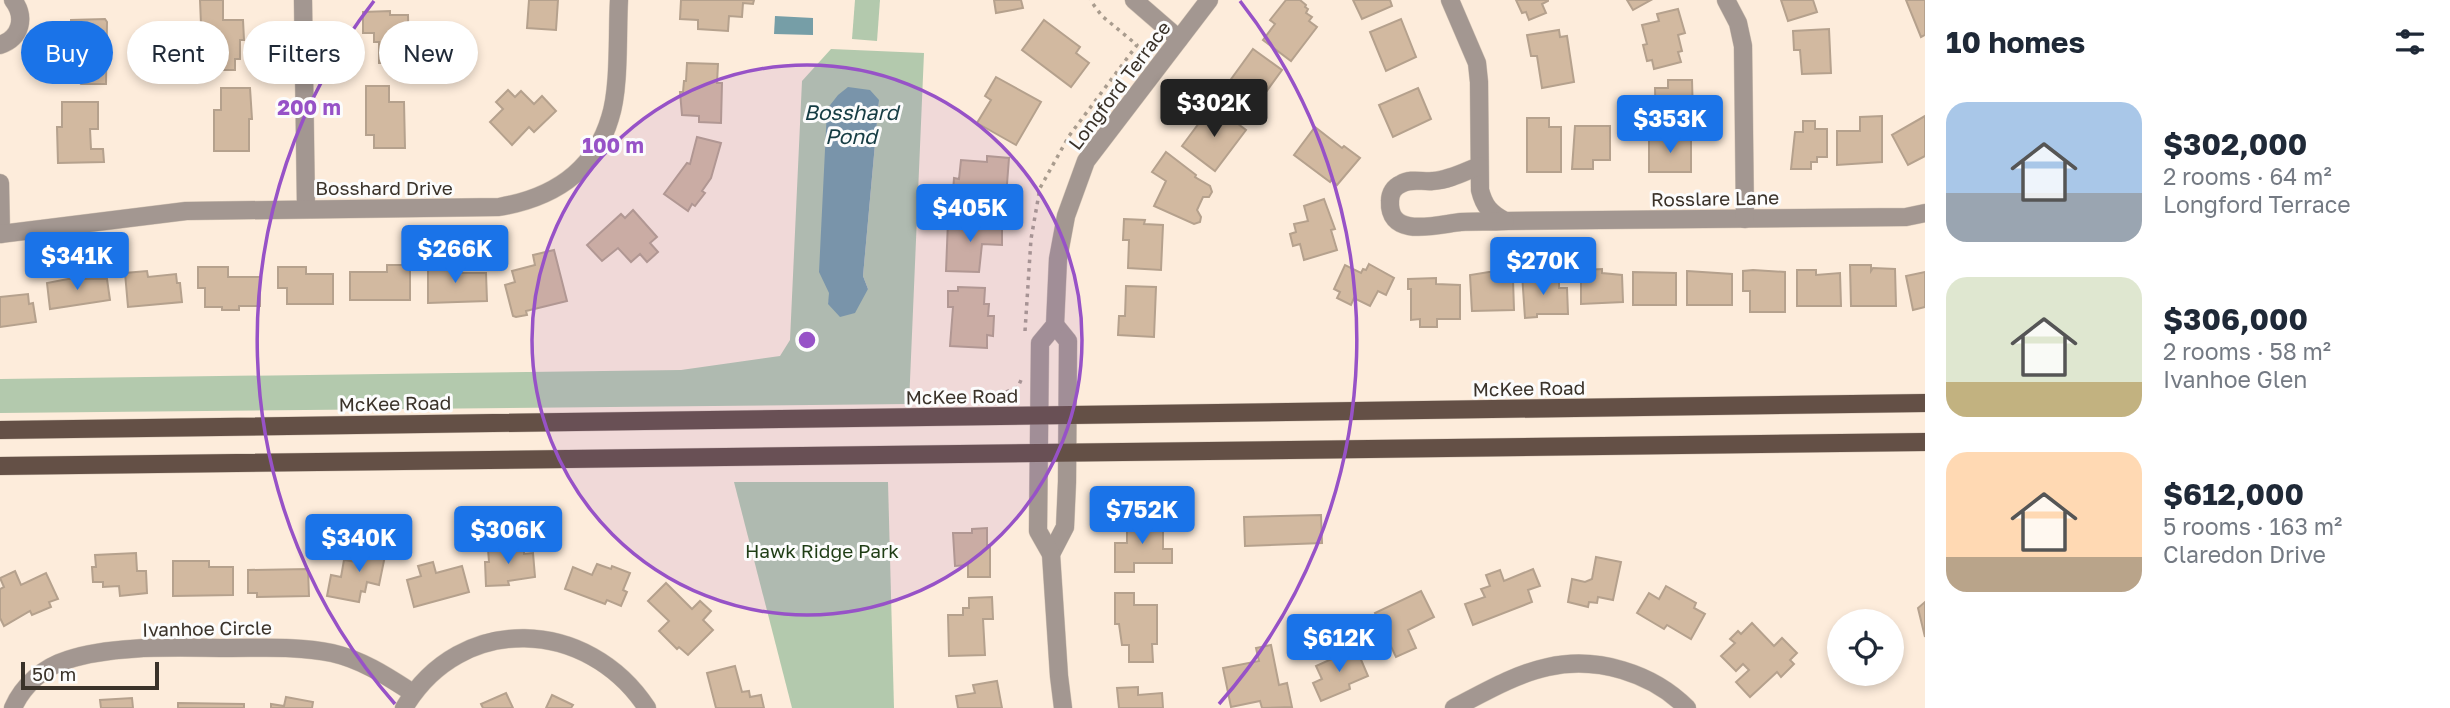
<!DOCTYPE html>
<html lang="en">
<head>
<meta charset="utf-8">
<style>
  :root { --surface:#fff; --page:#f6f6f7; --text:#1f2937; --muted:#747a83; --accent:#1a73e8 }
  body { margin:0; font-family:"Golos Text",sans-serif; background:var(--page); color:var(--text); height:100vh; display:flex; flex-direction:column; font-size:26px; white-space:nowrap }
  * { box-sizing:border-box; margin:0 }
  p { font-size:23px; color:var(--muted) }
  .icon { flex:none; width:38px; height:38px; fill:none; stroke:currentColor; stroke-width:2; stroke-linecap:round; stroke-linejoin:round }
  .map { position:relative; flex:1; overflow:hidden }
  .drawer { display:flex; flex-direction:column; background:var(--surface); width:525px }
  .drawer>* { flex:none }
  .top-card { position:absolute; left:21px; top:21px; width:665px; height:63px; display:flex; gap:14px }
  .fabs { position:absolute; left:1827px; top:609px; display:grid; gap:14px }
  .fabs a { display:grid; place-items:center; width:77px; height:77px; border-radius:50%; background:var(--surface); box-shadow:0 4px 10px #0003; font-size:35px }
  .scale { position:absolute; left:21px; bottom:18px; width:138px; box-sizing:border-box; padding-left:7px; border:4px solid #3a3229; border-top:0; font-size:19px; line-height:24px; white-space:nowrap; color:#3a3229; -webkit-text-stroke:5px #fcfcfc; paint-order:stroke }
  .price { position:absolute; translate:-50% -60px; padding:0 16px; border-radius:7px; background:var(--accent); color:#fff; font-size:23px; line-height:46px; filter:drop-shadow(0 2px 4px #0008) }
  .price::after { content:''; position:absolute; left:50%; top:42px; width:21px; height:16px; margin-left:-10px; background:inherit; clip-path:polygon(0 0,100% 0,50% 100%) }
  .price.selected { background:#222; color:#fff }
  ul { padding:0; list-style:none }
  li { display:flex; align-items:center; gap:21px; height:175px; padding:0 21px }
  li span { display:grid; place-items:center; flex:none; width:196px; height:140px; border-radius:21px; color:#555 }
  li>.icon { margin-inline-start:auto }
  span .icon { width:84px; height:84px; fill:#fffc; stroke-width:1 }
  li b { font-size:30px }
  h2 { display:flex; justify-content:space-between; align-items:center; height:84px; padding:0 21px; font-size:30px }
  .chip { padding:0 24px; border-radius:32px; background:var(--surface); box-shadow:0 4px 10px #0003; font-size:24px; line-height:63px }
  .chip.selected { background:var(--accent); color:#fff }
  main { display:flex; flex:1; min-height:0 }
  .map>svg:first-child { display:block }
  .green { fill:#b3c9ad; fill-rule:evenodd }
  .water { fill:#769ea7 }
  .building { fill:#d2b9a0; stroke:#b5a18d; stroke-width:2 }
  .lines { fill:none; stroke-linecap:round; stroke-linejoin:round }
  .minor-casing { stroke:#d6c7b7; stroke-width:19 }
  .major-casing { stroke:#d6c7b7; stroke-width:19 }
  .path { stroke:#a99c8e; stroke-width:3.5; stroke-dasharray:3.5 5; stroke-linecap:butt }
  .minor { stroke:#a39791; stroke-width:18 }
  .major { stroke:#645046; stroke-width:18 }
  .ring { fill:none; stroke:#9752c7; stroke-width:3.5 }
  .labels { text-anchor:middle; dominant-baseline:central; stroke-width:6; stroke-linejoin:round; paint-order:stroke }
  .street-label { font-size:19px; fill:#3a3229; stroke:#fcfcfc }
  .park-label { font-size:19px; fill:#1f3d15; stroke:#fcfcfc }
  .water-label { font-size:21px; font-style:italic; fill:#153c43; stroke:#fcfcfc }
  .centre { fill:#9752c7; stroke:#fcfcfc; stroke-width:3.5 }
  .ring-label { font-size:21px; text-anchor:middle; font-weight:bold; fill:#9752c7; stroke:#fcfcfc; stroke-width:6; stroke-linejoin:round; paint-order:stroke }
</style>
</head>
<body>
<main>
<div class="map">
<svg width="1925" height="708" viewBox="0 0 1925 708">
  <rect width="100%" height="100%" fill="#fdecdb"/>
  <g class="green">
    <polygon points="855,0 880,0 877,41 852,39"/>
    <path d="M 831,49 L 924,53 L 909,404 L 0,413 L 0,379 L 681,370 L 780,356 L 790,340 L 802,81 ZM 879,100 L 863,276 L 868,289 L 828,304 Z"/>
    <polygon points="734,482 888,482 894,708 792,708"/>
  </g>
  <g class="water">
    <polygon points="775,16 813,18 813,35 774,34"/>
    <polygon points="848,87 870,90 879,100 863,276 868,289 855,313 840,317 828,304 829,293 819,272 827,109 838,95"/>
  </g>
  <g class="building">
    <polygon points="200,0 223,0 223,20 243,20 244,40 240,40 240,59 235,59 235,70 206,70 205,24 201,24"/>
    <polygon points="529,0 558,0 556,30 527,28"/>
    <polygon points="681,0 754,0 753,4 743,3 742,17 729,16 728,31 698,29 698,20 680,19"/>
    <polygon points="994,0 1021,0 1023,8 996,13"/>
    <polygon points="1286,0 1300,0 1306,5 1305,7 1308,9 1306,13 1312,17 1309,21 1317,27 1291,61 1263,40 1275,24 1270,20"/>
    <polygon points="1353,0 1390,0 1392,6 1362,19"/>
    <polygon points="1516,0 1548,0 1548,1 1542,4 1546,13 1529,20 1526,12 1522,13"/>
    <polygon points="1627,0 1651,0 1633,10"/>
    <polygon points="1781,0 1813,0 1817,12 1788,21"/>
    <polygon points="1906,0 1925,0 1925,35 1921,37"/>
    <polygon points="1678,9 1685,33 1678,35 1682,51 1678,52 1681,62 1654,69 1652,60 1647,61 1643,45 1647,44 1642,25 1659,21 1657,14"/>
    <polygon points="390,11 390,15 408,15 409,63 379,63 379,42 374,42 374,33 363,33 363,12"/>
    <polygon points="105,19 107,22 106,84 81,84 75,78 75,69 72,69 71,20"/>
    <polygon points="1401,19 1416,57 1386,71 1370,32"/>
    <polygon points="1044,20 1080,47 1076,53 1089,63 1071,87 1022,50"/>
    <polygon points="1829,29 1831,73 1802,74 1800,50 1794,50 1793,31"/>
    <polygon points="1559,30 1560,37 1567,36 1574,82 1542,88 1537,56 1531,56 1527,35"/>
    <polygon points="1253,49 1282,70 1250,114 1221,93"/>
    <polygon points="687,63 718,64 717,83 722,83 721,123 699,122 699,116 682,115 680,92 683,92 684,81 686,81"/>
    <polygon points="996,77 1041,102 1016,145 977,123 991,100 985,96"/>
    <polygon points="1668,80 1692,80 1693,116 1687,116 1687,127 1656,128 1655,88 1668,88"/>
    <polygon points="366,86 389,86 389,102 404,102 405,148 374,148 374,135 366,135"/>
    <polygon points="221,88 250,88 252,119 249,119 249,151 214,151 214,110 221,110"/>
    <polygon points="1418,88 1431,119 1393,137 1379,105"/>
    <polygon points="508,90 515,97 521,91 534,104 542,96 556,111 534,132 529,127 512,145 490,122 503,109 496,102"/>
    <polygon points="62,102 98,102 98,129 90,129 91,149 103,149 104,162 58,163 57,127 62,127"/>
    <polygon points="1217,108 1246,130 1215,171 1182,146 1208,111 1212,115"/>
    <polygon points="1882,116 1882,162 1837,165 1837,131 1860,131 1860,117"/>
    <polygon points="1925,116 1925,156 1908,165 1892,135"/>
    <polygon points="1527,118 1549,118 1549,127 1561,127 1561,172 1527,172"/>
    <polygon points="1803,121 1815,121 1815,129 1827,129 1827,157 1817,157 1817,162 1811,162 1811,169 1791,169 1795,132 1803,132"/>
    <polygon points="1575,126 1610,126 1610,160 1593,160 1593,169 1572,169"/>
    <polygon points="1315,127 1342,148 1344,146 1360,158 1337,185 1331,180 1330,182 1294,155"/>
    <polygon points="697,137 721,143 711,178 702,191 705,193 695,206 692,204 688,211 664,194 687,163 690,164"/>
    <polygon points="1691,137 1691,172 1649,172 1649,138"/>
    <polygon points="1166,152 1196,175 1195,177 1210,186 1212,192 1209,197 1203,197 1197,210 1201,217 1200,222 1194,224 1154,206 1166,181 1152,172"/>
    <polygon points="987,156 1009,158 1005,210 952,206 954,178 959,179 961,160 987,162"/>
    <polygon points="1324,199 1335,229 1331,230 1337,250 1304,260 1300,244 1293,246 1290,234 1296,232 1294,224 1308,221 1304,206"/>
    <polygon points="633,210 657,237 650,243 658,252 647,262 640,254 631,262 618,248 602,261 587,245 621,214 625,218"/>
    <polygon points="1124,219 1145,220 1144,224 1163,225 1161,270 1128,268 1129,240 1123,240"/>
    <polygon points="948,221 1002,222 1002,245 982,244 979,272 946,271"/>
    <polygon points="554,250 567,301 526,311 527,315 516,317 513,316 505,285 515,282 512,271 535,265 533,255"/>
    <polygon points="1369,264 1394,278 1386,295 1378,291 1370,306 1354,298 1351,305 1337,298 1340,292 1334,289 1345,265 1361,273 1363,269 1366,270"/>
    <polygon points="387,265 410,265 410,300 350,300 350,272 387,272"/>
    <polygon points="428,265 460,265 460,273 486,273 487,301 428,303"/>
    <polygon points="1850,265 1871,265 1871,271 1873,268 1895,269 1896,306 1851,306"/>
    <polygon points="198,267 228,267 228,277 260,277 260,306 239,306 239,310 222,310 222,307 205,307 205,288 198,288"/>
    <polygon points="278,267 306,267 306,274 333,274 333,304 287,304 287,288 278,288"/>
    <polygon points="1602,269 1602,273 1622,275 1623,302 1581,304 1581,270"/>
    <polygon points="1753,270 1785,272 1785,312 1750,312 1750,291 1743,291 1743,271"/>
    <polygon points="1797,270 1816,270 1816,275 1840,273 1841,306 1797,306"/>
    <polygon points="147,271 148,277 176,274 177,283 180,283 182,302 128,307 125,273"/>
    <polygon points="1687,271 1732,274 1732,305 1687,305"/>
    <polygon points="1489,272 1501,272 1501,280 1513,279 1514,310 1472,311 1470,275"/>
    <polygon points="1633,272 1676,273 1676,305 1633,305"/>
    <polygon points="1925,272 1925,307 1913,310 1906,276"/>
    <polygon points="1522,274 1543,274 1543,281 1559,281 1559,288 1567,288 1568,314 1537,314 1537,317 1525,318"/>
    <polygon points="1436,278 1436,284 1460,285 1460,319 1437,319 1437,327 1420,327 1420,319 1411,320 1411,289 1408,289 1408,279"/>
    <polygon points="68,279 107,279 110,300 50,309 47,283"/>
    <polygon points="1126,286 1156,287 1154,337 1118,335 1119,316 1125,316"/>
    <polygon points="958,287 985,288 984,304 989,304 988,316 994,316 993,336 987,335 987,348 950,346 953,307 948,307 948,291 958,291"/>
    <polygon points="28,294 29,304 33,303 36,322 0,327 0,297"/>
    <polygon points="1321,515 1322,543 1245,546 1244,517"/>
    <polygon points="1133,516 1158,516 1158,529 1163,529 1163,549 1172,549 1172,563 1134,563 1134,572 1115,572 1115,543 1127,543 1127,531 1133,531"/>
    <polygon points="987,528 987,545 990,545 990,577 968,577 968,565 955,566 953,533 972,533 972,529"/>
    <polygon points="370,542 387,546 379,585 367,582 365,592 361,591 359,602 327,596 331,575 341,577 344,560 357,562 359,548 369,549"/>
    <polygon points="524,547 524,554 533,553 535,577 508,581 509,585 486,586 485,562 489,562 488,549"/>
    <polygon points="136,553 137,571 146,571 147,593 120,596 119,586 103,587 103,582 93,582 92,567 96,567 95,555"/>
    <polygon points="1596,557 1621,562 1613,600 1598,597 1597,603 1589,602 1588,607 1568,602 1572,579 1585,582 1592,579"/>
    <polygon points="173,561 209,561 209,567 233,567 233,595 173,596"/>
    <polygon points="433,562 436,573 462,566 469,592 414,607 407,580 421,576 418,566"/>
    <polygon points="597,564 611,569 612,566 630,573 623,590 627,592 621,606 607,600 605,604 565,589 573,567 592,575"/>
    <polygon points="308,569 309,596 257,597 257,593 248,593 248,570"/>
    <polygon points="1533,569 1540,586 1528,590 1532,602 1473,625 1465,604 1485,597 1481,589 1490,586 1486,575 1500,570 1504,581"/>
    <polygon points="15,571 21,585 46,573 58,599 49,602 51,607 32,615 30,611 4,626 0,618 0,589 4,587 0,578"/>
    <polygon points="666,583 692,609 700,601 711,611 703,620 713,630 688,655 679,647 677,649 659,631 669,621 648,601"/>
    <polygon points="1666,586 1696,603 1694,608 1705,614 1691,639 1667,625 1664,629 1637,613 1649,593 1659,599"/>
    <polygon points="1421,591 1434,617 1408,630 1416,648 1396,657 1375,613"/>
    <polygon points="1115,593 1134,593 1134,605 1157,605 1157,644 1152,644 1153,662 1129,662 1129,645 1122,645 1119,624 1115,624"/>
    <polygon points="992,597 993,619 983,619 985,655 949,656 948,615 963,615 963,608 969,608 969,598"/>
    <polygon points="1925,602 1925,637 1918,608"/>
    <polygon points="1752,623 1774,646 1782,638 1797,653 1790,660 1794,664 1781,677 1777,672 1750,697 1736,682 1749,670 1743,664 1736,671 1721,656 1735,643 1730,639 1738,631 1741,634"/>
    <polygon points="1271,645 1279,685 1287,683 1292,707 1262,708 1260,701 1231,707 1223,668 1259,661 1256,648"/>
    <polygon points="1356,648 1368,676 1349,684 1350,689 1321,701 1313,683 1322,679 1316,666"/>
    <polygon points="735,666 742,692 749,691 750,697 761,695 764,708 716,708 707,673"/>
    <polygon points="997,681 1002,708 958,708 956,696 975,693 973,685"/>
    <polygon points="1138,687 1138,695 1162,693 1163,708 1119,708 1117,688"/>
    <polygon points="506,693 513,708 483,708 481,704"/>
    <polygon points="552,695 573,705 571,708 546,708"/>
    <polygon points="286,697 313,702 312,708 271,708 271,704 284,706"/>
    <polygon points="132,698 133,708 101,708 100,700"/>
    <polygon points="178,703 244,704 244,708 178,708"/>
  </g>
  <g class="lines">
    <defs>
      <g id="minor">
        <polyline points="303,0 306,208"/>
        <polyline points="1134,0 1179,39"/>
        <path d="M 1450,0 L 1477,63 L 1479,82 L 1480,190 C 1484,206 1490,213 1505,221 L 1906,217 L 1925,213"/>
        <polyline points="1726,0 1738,23 1743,46 1745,219"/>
        <path d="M 0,45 C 21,38 26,17 13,0"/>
        <path d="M 1479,166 C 1464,172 1449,180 1433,181 C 1422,182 1411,178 1401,184 C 1394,187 1390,193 1390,201 C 1388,240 1439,224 1461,222 C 1475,221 1490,222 1505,221"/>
        <polyline points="0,183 1,234"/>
        <path d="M 0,234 L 186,211 L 499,207 C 552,198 594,172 610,118 C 620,88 617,33 619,0"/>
        <polyline points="1051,554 1065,527 1067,482 1068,341 1055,325"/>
        <path d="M 13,708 C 23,685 44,667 67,660 C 115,644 180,648 231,648 C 264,648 300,646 332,653 C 363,660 388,677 413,693"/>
        <path d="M 404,708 C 461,612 588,618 647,708"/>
        <polyline points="1063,708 1059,676 1051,554 1038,531 1040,343 1055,325 1058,259 1066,216 1086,161 1209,0"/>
        <path d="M 1454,708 C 1483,693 1515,674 1548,667 C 1597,656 1652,673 1687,708"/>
      </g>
      <g id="major">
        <polyline points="0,430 1925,403"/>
        <polyline points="0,466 1925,442"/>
      </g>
    </defs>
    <use href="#minor" class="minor-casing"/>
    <use href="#major" class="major-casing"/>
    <g class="path">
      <polyline points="1025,331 1031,239 1040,188 1069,136 1137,45 1102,16 1090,0"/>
      <polyline points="1006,392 1018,387 1021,380"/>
    </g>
    <use href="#minor" class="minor"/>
    <use href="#major" class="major"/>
  </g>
  <circle cx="807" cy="340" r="275" fill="#9752c7" fill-opacity=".12"/>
  <g class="ring">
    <circle cx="807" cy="340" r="275"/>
    <path d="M395 704A550 550 0 0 1 374 1M1240 1A550 550 0 0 1 1219 704"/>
  </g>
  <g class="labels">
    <g class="street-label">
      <text transform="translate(1119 85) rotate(-53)">Longford Terrace</text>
      <text x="384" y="187">Bosshard Drive</text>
      <text transform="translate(1715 198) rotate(-1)">Rosslare Lane</text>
      <text transform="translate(1529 388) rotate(-1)">McKee Road</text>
      <text transform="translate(962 396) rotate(-1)">McKee Road</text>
      <text transform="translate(395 403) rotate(-1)">McKee Road</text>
      <text transform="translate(207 628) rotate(-1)">Ivanhoe Circle</text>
    </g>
    <g class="park-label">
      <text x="822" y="550">Hawk Ridge Park</text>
    </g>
    <g class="water-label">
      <text x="851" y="112">Bosshard<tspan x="851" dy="24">Pond</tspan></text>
    </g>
  </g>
  <circle cx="807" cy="340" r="10" class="centre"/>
  <g class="ring-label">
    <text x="309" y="115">200 m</text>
    <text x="613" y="153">100 m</text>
  </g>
</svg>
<div class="fabs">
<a><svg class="icon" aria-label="locate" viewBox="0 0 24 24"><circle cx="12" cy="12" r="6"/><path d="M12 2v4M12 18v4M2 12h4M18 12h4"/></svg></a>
</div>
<div class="scale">50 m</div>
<b class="price selected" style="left:1214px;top:139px">$302K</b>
<b class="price" style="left:1670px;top:155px">$353K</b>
<b class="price" style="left:970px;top:244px">$405K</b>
<b class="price" style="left:455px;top:285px">$266K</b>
<b class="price" style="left:77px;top:292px">$341K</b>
<b class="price" style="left:1543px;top:297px">$270K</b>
<b class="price" style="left:1142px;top:546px">$752K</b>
<b class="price" style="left:508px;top:566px">$306K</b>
<b class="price" style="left:359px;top:574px">$340K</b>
<b class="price" style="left:1339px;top:674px">$612K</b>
<div class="top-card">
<a class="chip selected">Buy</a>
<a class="chip">Rent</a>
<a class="chip">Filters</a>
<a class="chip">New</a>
</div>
</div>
<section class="drawer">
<h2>10 homes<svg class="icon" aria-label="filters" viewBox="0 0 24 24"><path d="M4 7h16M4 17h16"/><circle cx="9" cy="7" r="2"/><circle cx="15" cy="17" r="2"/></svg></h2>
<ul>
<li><span style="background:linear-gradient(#a9c7e8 65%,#9aa5b1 0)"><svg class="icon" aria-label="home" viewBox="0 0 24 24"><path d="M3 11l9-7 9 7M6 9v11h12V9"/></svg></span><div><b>$302,000</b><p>2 rooms · 64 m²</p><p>Longford Terrace</p></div></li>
<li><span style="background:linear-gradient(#dfe7d0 75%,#c2b280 0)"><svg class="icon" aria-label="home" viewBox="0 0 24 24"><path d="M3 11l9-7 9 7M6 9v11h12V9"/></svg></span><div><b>$306,000</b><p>2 rooms · 58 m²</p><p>Ivanhoe Glen</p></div></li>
<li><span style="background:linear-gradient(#ffd9b3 75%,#b9a48a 0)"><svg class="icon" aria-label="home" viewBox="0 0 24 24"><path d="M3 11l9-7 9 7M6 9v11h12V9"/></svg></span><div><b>$612,000</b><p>5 rooms · 163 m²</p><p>Claredon Drive</p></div></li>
</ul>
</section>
</main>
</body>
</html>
